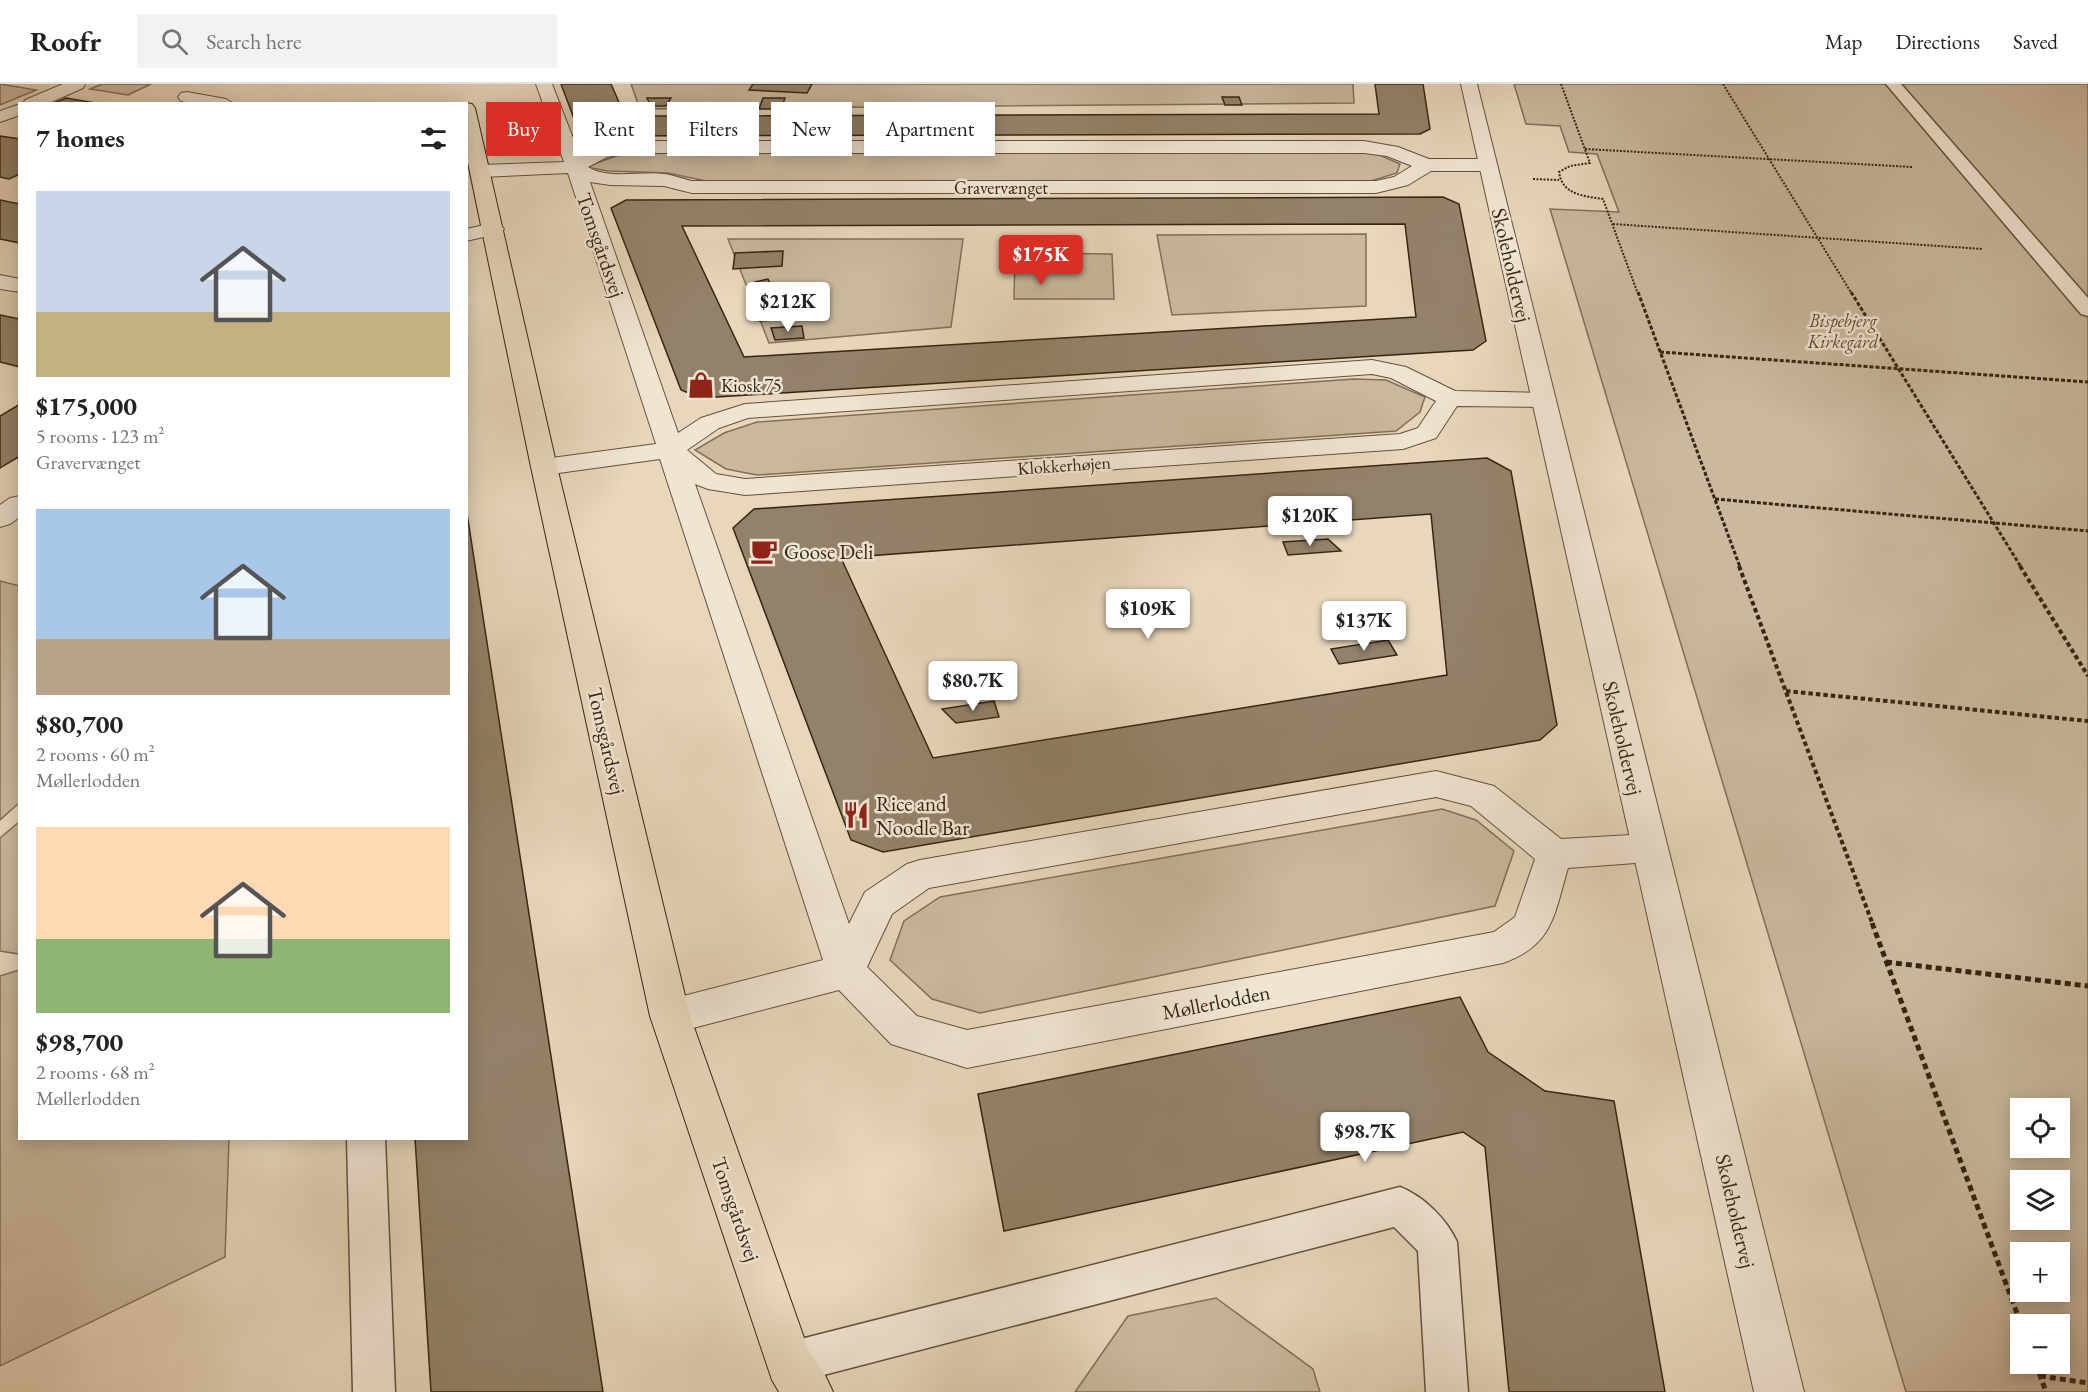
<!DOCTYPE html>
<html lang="en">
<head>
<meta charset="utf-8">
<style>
  :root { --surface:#fff; --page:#f2f2f2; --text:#222; --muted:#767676; --line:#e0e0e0; --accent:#d93025 }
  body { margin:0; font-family:"EB Garamond",serif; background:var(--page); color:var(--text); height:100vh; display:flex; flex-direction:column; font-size:22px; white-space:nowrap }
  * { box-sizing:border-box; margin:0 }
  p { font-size:20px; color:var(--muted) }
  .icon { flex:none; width:33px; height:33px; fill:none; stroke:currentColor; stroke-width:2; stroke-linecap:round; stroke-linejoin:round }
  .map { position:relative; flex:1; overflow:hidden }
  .panel { position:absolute; left:18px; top:18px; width:450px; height:1038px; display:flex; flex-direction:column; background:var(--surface); border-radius:0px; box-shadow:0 3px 15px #0003 }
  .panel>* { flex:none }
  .banner { position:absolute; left:486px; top:18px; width:570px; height:54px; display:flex; gap:12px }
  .tools { position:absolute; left:2010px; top:1014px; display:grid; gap:12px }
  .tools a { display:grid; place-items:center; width:60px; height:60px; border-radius:0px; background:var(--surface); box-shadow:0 3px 15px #0003; font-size:30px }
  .price { position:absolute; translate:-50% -51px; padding:0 14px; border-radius:6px; background:#fff; color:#222; font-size:20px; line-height:39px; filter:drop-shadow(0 2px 3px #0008) }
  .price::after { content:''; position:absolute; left:50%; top:36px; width:18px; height:14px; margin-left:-9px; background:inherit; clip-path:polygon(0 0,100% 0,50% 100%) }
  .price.active { background:var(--accent); color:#fff }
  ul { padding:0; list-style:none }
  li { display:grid; align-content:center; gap:12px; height:318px; padding:0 18px }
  li span { display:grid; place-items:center; height:186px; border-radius:0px; color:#555 }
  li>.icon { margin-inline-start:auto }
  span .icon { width:108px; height:108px; fill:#fffc; stroke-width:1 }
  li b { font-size:26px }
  h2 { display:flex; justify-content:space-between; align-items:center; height:72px; padding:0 18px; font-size:26px }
  .tag { padding:0 21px; border-radius:0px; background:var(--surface); box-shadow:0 3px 15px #0003; font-size:21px; line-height:54px }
  .tag.active { background:var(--accent); color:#fff }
  header { display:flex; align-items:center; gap:36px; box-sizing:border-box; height:84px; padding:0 30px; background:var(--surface); border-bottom:2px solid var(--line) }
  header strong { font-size:28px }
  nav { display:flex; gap:33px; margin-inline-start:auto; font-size:21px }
  .search { width:420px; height:54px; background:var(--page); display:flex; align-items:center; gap:15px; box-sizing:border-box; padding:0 21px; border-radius:0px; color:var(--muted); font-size:22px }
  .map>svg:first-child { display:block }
  .green { fill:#cab99f; stroke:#807058; stroke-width:1.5; fill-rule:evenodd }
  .building { fill:#93826a; stroke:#362611; stroke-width:1.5; fill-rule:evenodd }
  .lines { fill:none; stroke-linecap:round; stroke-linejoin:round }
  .service-casing { stroke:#62523c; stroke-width:3 }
  .minor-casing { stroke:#62523c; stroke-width:2 }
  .tertiary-casing { stroke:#62523c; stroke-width:2 }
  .primary-casing { stroke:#362611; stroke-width:2 }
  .path-far3 { stroke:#362611; stroke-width:2; stroke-dasharray:2 1.5; stroke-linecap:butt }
  .path-far2 { stroke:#362611; stroke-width:3; stroke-dasharray:4 2; stroke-linecap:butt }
  .path-far1 { stroke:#362611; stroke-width:4; stroke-dasharray:4.5 3; stroke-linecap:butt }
  .path { stroke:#362611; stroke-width:5; stroke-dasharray:6 4; stroke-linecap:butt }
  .service { fill:#f0e5d3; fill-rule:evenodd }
  .minor { fill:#f0e5d3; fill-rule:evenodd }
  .tertiary { fill:#f0e5d3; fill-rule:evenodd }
  .primary { fill:#e8d7bc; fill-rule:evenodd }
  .labels { text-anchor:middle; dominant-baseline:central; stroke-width:5; stroke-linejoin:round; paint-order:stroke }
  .far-street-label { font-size:18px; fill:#362611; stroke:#f0e5d3 }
  .far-park-label { font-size:18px; font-style:italic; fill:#5b4b34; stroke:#f0e5d3 }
  .far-poi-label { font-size:18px; fill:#362611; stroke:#f0e5d3; text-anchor:start }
  .street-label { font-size:21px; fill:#362611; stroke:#f0e5d3 }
  .poi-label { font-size:21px; fill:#362611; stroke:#f0e5d3; text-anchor:start }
</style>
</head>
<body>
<header>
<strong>Roofr</strong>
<div class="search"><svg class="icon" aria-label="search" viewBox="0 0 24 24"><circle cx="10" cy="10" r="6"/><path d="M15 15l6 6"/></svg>Search here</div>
<nav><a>Map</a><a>Directions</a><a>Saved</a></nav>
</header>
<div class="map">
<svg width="2088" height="1308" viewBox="0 0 2088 1308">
  <rect width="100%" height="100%" fill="#e8d7bc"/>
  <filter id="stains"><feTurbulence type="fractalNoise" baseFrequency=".00333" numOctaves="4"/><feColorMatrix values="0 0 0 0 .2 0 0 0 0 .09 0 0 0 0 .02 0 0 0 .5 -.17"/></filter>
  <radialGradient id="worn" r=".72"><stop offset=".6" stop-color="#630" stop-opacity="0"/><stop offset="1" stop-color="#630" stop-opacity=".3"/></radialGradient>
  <g class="green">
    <polygon points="0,0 36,6 0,21"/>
    <polygon points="102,0 151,0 128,11 90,5"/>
    <polygon points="631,0 1353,0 1354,19 640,25"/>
    <path d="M 1514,0 L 2088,0 L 2088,1308 L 1906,1308 L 1550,125 L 1619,128 L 1597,70 L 1569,68 L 1560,42 L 1526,40 ZM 2020,1024 L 2060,1024 L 2060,1064 L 2020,1064 ZM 2020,1096 L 2060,1096 L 2060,1136 L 2020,1136 ZM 2020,1168 L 2060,1168 L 2060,1208 L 2020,1208 ZM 2020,1240 L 2060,1240 L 2060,1280 L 2020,1280 Z"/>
    <polygon points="1357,67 1377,70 1400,80 1397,89 1371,97 706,97 668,89 608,87 586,83 616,72 640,69"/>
    <polygon points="1366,150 1366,222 1172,231 1157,151"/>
    <polygon points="728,155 963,155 951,243 769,259"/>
    <polygon points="1015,169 1112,170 1114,215 1014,215"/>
    <polygon points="1354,295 1386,296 1425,313 1420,328 1396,347 757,391 726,385 695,366 724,349 757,338"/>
    <polygon points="0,497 20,502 19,719 0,736"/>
    <polygon points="1442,725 1476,736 1514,767 1495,822 980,929 932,915 890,876 904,837 940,813"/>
    <polygon points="19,738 19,870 0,867 0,754"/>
    <polygon points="19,886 20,1054 229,1055 225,1173 0,1282 0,892"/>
    <polygon points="1216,1214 1313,1285 1320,1308 1075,1308 1128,1232"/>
  </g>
  <g class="building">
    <polygon points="561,0 611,0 625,32 1379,30 1375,0 1423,0 1430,45 1420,50 590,52 579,48"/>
    <polygon points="753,0 812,0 807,9 749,6"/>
    <polygon points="1222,13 1239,13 1242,21 1225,21"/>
    <polygon points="66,14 101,20 52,20"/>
    <polygon points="647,14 671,14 666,22 651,22"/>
    <polygon points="763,14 785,14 781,25 759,25"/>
    <polygon points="0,52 20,55 20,90 9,95 0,93"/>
    <path d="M 1443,113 L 1459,120 L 1486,257 L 1473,266 L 701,314 L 681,306 L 611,124 L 626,116 ZM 1405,140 L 1416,233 L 744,273 L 682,142 Z"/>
    <polygon points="0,116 20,120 20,159 0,155"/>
    <polygon points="783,167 782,182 733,185 735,169"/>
    <polygon points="768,195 774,208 761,210 755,198"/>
    <polygon points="811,216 811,233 759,237 759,219"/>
    <polygon points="0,231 20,235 20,283 0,278"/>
    <polygon points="802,242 804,254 775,256 771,244"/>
    <polygon points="20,320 20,372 0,384 0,332"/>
    <path d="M 1487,374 L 1511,387 L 1557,641 L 1540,656 L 883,768 L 851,756 L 733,444 L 754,425 ZM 1431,430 L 1447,591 L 933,674 L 841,474 Z"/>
    <polygon points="466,423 603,1308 431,1308 415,1054 466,1054"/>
    <polygon points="1328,455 1341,467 1288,471 1283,458"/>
    <polygon points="1388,556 1397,571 1339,580 1331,565"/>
    <polygon points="994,617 999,633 956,639 942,625"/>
    <polygon points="1460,913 1488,968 1545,1007 1614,1017 1665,1308 1509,1308 1485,1063 1463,1048 1004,1147 978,1010"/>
  </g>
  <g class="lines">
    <defs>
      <g id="service">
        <polygon points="1886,0 1901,0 2088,214 2088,232 2081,230"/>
        <polygon points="347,1054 385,1054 395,1308 353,1308"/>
        <path d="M 1400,1103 C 1423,1112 1447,1135 1457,1158 L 1468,1308 L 1426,1308 L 1418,1167 L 1394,1143 L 789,1300 L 774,1294 L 768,1279 L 774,1264 L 789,1258 Z"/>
      </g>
      <g id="minor">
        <polygon points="63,0 85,0 83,4 47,20 23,20 25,16"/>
        <path d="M 536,0 L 552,0 L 580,72 L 595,64 L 629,57 L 1364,57 L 1398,63 L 1429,75 L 1488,75 L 1495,77 L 1497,81 L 1495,85 L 1488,87 L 1431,87 L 1408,101 L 1376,109 L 692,109 L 664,102 L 610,101 L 590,98 L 678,349 L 701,334 L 745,320 L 1372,276 L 1406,283 L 1455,307 L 1543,309 L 1552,311 L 1555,316 L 1552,321 L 1543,323 L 1457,322 L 1436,354 L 1403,365 L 745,411 L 708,405 L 695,400 L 849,840 L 865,808 L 907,780 L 920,776 L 1436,687 L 1494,702 L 1561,755 L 1649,750 L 1662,754 L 1667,764 L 1662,774 L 1649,778 L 1568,784 C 1554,830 1554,861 1503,879 L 967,984 L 891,960 L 839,906 L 670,950 L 656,945 L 650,932 L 656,919 L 823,876 L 660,375 L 544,391 L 535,389 L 531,383 L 535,377 L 544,375 L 656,360 L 568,89 L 480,93 L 473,91 L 471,87 L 473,83 L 480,81 L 564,78 ZM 629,69 L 1364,69 L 1387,72 L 1412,82 L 1394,93 L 1376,97 L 692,97 C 683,95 673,91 664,90 C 641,87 609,96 588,83 L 607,73 ZM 1372,290 L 1391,294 L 1436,317 L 1418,344 L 1400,350 L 745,395 L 716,390 L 687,366 L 719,344 L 748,334 ZM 1436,713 L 1471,722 L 1535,775 L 1515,833 L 1494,848 L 967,946 L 917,932 L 867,883 L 892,830 L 929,804 Z"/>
        <polygon points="187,8 226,15 234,20 195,20 181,17 178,13 181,9"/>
        <polygon points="20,20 20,31 0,38 0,27"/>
        <polygon points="494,139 501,141 504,145 501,149 466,157 466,145"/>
        <polygon points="0,191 20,195 20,208 0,205"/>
        <polygon points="20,412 20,433 10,440 0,443 0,421 10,414"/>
      </g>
      <polygon id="tertiary" points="1461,0 1477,0 1804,1308 1754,1308"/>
      <polygon id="primary" points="466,19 472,20 475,24 557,383 690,932 808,1265 825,1291 833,1308 779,1308 772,1296 650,932 531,383 466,69 466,20 463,20"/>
    </defs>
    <use href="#service" class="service-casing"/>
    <use href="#minor" class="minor-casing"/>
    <use href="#tertiary" class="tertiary-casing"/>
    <use href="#primary" class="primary-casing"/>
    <g class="path-far3">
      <path d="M 1561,0 L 1590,79 L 1570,82 L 1559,88 C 1562,111 1584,112 1603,115 L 1638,210"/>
      <polyline points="1723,0 1852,210"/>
      <polyline points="1585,65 1912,83"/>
      <polyline points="1533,95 1559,96"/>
      <polyline points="1613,140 1983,165"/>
    </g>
    <g class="path-far2">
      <polyline points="1638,208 1740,483"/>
      <polyline points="1851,208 2021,483"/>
      <polyline points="1660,268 2088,298"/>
      <polyline points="1715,415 2088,447"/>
    </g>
    <g class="path-far1">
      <polyline points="1739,482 1873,841"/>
      <polyline points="2020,482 2088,592"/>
      <polyline points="1786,607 2088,637"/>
    </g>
    <g class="path">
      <polyline points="1872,839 2021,1240"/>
      <polyline points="1886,878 2088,902"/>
      <polyline points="2036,1280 2046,1308"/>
      <polyline points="2040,1292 2088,1299"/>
    </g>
    <use href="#service" class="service"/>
    <use href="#minor" class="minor"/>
    <use href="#tertiary" class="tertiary"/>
    <use href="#primary" class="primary"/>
  </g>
  <defs>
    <symbol id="shop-bare" viewBox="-9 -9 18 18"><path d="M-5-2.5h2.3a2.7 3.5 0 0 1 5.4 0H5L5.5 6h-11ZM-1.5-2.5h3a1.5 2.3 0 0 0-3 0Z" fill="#8f2418" stroke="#f0e5d3" stroke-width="2.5" paint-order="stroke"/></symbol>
    <symbol id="cafe-bare" viewBox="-9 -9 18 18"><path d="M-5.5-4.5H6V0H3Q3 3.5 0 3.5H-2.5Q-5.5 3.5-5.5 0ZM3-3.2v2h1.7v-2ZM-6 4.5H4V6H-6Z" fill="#8f2418" stroke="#f0e5d3" stroke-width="2.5" paint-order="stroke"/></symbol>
    <symbol id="restaurant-bare" viewBox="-9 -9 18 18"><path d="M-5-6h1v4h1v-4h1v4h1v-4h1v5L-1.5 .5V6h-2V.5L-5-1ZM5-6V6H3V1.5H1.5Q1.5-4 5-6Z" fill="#8f2418" stroke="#f0e5d3" stroke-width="2.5" paint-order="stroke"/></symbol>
  </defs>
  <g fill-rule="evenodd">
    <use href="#shop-bare" x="682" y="282" width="38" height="38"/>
    <use href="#cafe-bare" x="745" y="448" width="38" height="38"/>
    <use href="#restaurant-bare" x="837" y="712" width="38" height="38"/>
  </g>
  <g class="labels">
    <g class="far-street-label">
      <text x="1001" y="103">Gravervænget</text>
      <text transform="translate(1064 381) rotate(-4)">Klokkerhøjen</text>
    </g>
    <g class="far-park-label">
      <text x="1843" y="236">Bispebjerg<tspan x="1843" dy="21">Kirkegård</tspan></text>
    </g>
    <g class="far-poi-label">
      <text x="721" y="301">Kiosk 75</text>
    </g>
    <g class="street-label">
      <text transform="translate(601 161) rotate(71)">Tomsgårdsvej</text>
      <text transform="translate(1512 181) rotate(77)">Skoleholdervej</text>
      <text transform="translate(1623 654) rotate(77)">Skoleholdervej</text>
      <text transform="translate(607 657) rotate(77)">Tomsgårdsvej</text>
      <text transform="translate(1216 918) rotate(-11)">Møllerlodden</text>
      <text transform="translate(736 1125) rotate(71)">Tomsgårdsvej</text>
      <text transform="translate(1736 1127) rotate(77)">Skoleholdervej</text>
    </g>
    <g class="poi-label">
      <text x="784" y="467">Goose Deli</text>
      <text x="876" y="719">Rice and<tspan x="876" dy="24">Noodle Bar</tspan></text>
    </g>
  </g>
  <rect width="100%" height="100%" filter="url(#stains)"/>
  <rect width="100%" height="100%" fill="url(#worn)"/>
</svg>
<div class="tools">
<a><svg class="icon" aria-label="locate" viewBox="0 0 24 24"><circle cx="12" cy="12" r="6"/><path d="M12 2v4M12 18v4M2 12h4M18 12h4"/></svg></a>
<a><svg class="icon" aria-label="layers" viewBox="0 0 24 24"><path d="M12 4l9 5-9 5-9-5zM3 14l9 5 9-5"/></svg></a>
<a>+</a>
<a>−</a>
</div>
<b class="price active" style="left:1041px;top:202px">$175K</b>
<b class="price" style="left:788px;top:249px">$212K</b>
<b class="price" style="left:1310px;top:463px">$120K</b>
<b class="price" style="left:1148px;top:556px">$109K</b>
<b class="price" style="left:1364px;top:568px">$137K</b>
<b class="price" style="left:973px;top:628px">$80.7K</b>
<b class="price" style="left:1365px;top:1079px">$98.7K</b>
<div class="banner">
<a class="tag active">Buy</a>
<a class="tag">Rent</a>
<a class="tag">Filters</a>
<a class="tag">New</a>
<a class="tag">Apartment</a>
</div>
<section class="panel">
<h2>7 homes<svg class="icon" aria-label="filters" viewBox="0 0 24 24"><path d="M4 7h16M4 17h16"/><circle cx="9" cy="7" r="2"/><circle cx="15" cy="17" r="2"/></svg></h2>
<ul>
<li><span style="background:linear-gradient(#c9d6e8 65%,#c2b280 0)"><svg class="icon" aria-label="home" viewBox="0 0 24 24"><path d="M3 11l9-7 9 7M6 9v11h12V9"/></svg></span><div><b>$175,000</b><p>5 rooms · 123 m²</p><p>Gravervænget</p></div></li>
<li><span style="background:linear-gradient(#a9c7e8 70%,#b9a48a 0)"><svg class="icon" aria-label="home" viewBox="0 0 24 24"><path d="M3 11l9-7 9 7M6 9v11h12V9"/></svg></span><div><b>$80,700</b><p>2 rooms · 60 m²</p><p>Møllerlodden</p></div></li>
<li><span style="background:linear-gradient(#ffd9b3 60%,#8fb573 0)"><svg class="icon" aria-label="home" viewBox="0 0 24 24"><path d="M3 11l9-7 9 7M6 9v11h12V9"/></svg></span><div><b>$98,700</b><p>2 rooms · 68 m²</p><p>Møllerlodden</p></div></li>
</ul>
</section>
</div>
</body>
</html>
